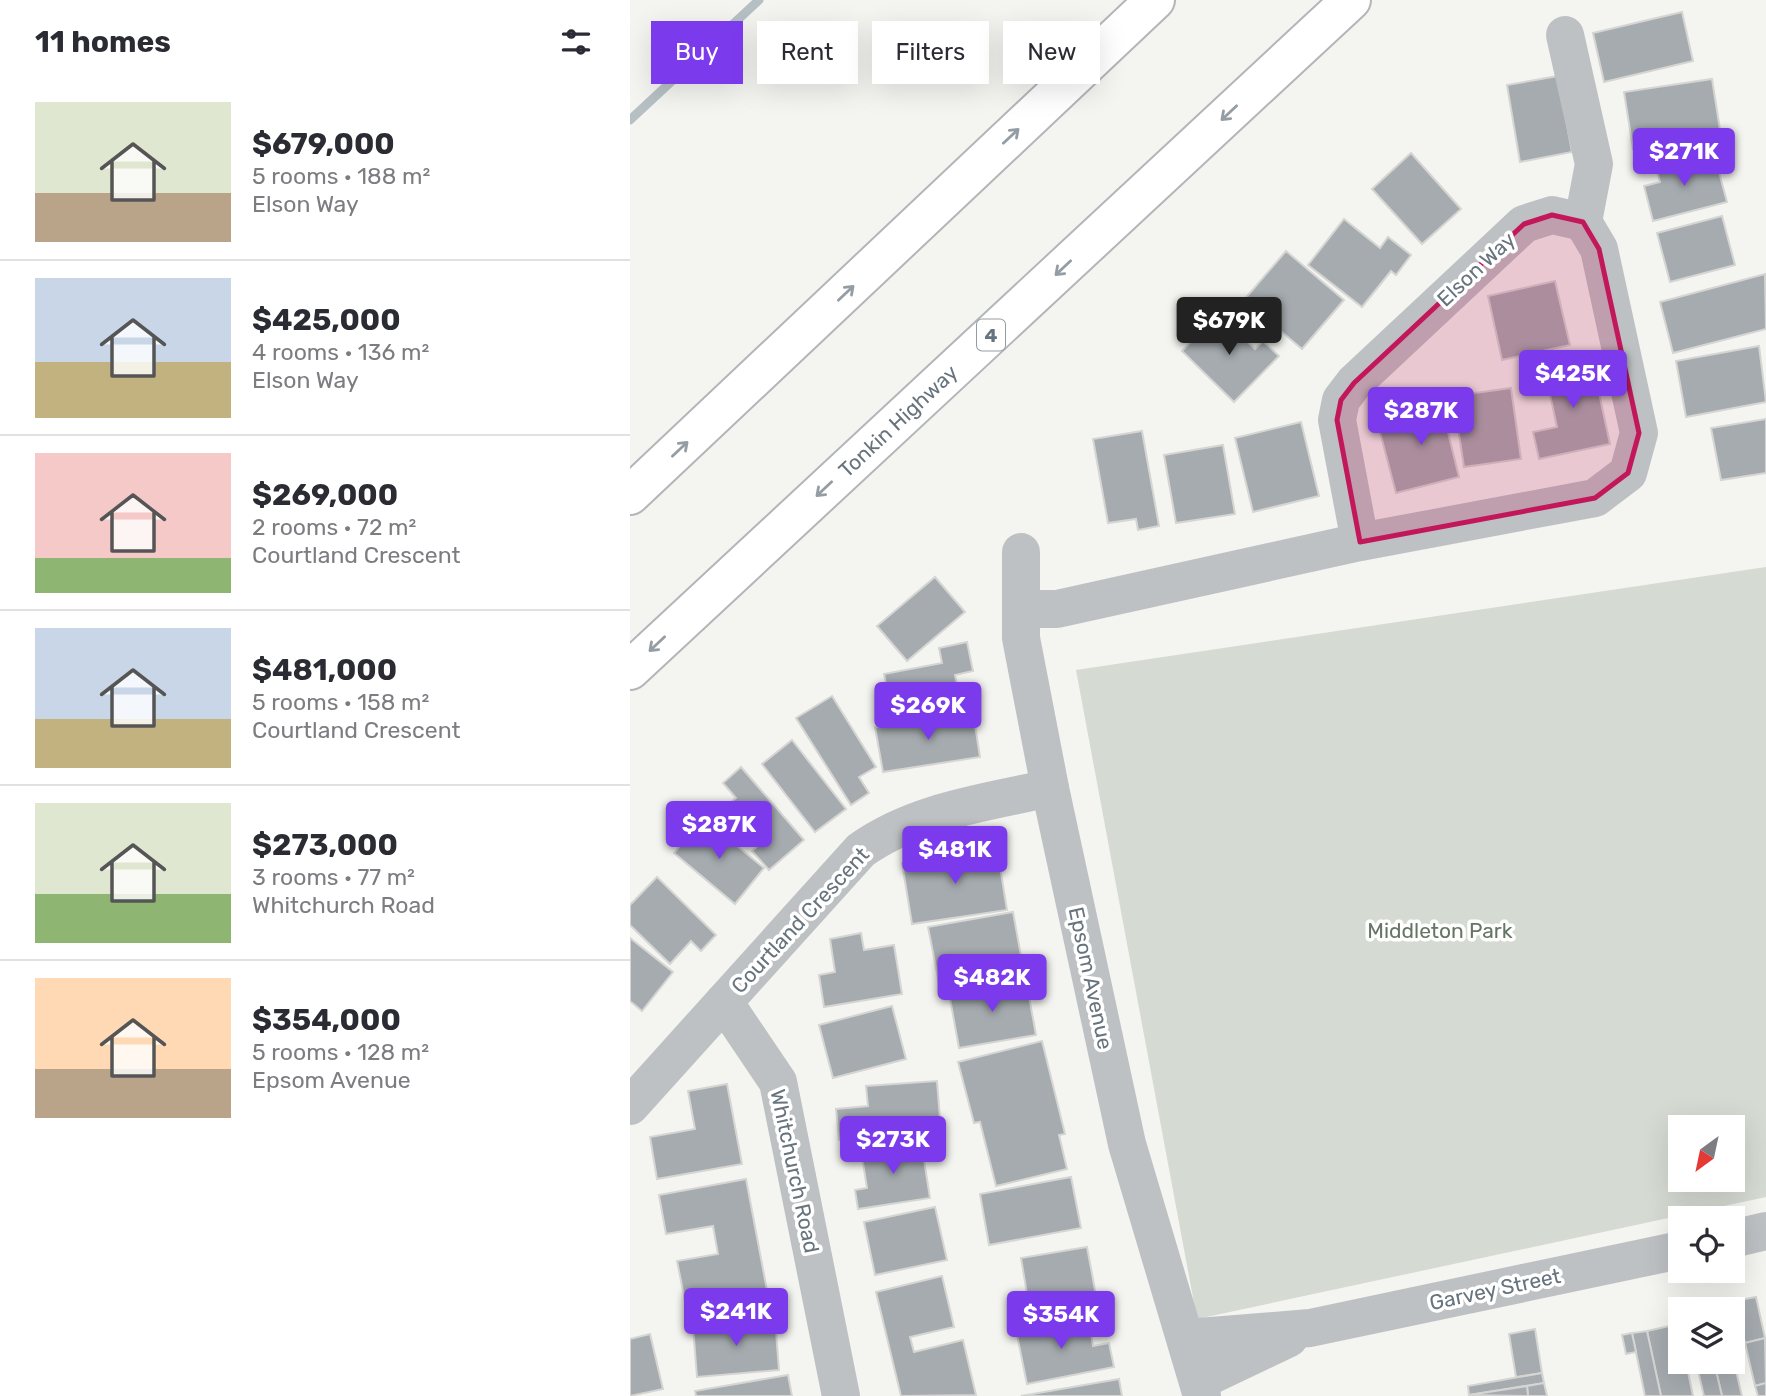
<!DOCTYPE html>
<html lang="en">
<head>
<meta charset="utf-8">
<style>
  :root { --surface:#fff; --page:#f7f7f7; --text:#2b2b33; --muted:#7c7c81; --line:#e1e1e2; --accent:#7c3aed }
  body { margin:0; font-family:Rubik,sans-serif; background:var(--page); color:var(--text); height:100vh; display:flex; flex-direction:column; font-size:26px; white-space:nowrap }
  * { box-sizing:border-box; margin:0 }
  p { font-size:23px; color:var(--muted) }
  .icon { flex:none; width:38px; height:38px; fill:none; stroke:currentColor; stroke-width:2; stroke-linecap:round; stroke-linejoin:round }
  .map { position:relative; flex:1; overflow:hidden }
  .panel { display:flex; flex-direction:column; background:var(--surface); width:630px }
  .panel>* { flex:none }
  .guide { position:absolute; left:21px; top:21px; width:665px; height:63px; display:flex; gap:14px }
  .needle { width:46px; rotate:213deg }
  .buttons { position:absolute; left:1038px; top:1115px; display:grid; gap:14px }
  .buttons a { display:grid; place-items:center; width:77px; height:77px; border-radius:0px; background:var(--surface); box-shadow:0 7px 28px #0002; font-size:35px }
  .price { position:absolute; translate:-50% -60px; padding:0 16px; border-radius:7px; background:var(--accent); color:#fff; font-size:23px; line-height:46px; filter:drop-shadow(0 2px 4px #0008) }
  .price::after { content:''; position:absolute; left:50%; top:42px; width:21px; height:16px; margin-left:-10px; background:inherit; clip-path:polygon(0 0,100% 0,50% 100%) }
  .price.current { background:#222; color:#fff }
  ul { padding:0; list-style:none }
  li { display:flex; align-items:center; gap:21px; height:175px; padding:0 35px }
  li+li { border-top:2px solid var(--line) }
  li span { display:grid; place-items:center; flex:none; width:196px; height:140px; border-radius:0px; color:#555 }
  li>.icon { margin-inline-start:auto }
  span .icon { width:84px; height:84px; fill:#fffc; stroke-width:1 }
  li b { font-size:30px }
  h2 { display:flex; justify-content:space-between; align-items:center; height:84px; padding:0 35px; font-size:30px }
  .chip { padding:0 24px; border-radius:0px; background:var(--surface); box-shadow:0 7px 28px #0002; font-size:24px; line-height:63px }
  .chip.current { background:var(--accent); color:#fff }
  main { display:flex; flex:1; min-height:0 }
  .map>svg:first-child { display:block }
  .green { fill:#d5dad2; fill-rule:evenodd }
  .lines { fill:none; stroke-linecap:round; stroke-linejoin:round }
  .stream { stroke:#b6c0c4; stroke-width:9 }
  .building { fill:#a5abaf; stroke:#d5d5d3; stroke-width:2 }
  .highway-casing { stroke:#b3b5b8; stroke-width:42 }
  .minor { stroke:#bec1c3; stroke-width:38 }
  .highway { stroke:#fff; stroke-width:38 }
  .oneway { stroke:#959da4 }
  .marked { fill:#c2185b; fill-opacity:0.2; stroke:#c2185b; stroke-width:5; stroke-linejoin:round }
  .labels { text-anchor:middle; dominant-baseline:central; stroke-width:7; stroke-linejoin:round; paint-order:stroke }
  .shield { fill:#fff; stroke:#959da4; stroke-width:2 }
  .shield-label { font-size:19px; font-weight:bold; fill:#67737d }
  .street-label { font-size:21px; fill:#67737d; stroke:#fff }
  .park-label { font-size:21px; fill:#677564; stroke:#fff }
</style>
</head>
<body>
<main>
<section class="panel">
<h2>11 homes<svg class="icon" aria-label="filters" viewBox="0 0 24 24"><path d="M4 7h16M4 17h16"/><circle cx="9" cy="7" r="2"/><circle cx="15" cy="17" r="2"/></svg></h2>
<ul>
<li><span style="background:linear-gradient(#dfe7d0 65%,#b9a48a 0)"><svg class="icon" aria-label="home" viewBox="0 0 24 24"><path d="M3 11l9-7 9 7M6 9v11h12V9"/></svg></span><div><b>$679,000</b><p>5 rooms · 188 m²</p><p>Elson Way</p></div></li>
<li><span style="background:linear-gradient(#c9d6e8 60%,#c2b280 0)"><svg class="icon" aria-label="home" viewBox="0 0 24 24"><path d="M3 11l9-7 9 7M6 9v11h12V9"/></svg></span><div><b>$425,000</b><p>4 rooms · 136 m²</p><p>Elson Way</p></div></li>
<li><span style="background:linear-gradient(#f6c9c9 75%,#8fb573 0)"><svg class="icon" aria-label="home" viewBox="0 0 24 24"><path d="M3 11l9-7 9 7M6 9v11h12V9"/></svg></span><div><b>$269,000</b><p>2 rooms · 72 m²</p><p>Courtland Crescent</p></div></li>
<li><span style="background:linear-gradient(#c9d6e8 65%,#c2b280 0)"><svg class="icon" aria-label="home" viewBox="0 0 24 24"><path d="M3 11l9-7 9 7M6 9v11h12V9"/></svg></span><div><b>$481,000</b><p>5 rooms · 158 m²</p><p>Courtland Crescent</p></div></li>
<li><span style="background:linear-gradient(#dfe7d0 65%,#8fb573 0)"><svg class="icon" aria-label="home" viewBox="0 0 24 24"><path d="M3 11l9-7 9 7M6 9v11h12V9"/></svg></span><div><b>$273,000</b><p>3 rooms · 77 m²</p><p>Whitchurch Road</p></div></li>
<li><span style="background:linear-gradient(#ffd9b3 65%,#b9a48a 0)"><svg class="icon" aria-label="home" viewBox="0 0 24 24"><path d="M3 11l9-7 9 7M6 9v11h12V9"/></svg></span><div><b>$354,000</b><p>5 rooms · 128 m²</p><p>Epsom Avenue</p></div></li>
</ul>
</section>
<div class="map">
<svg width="1136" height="1396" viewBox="0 0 1136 1396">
  <rect width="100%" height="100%" fill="#f4f4f0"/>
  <path class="green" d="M 1136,567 L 1136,1197 L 567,1319 L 446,670 ZM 1050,1127 L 1102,1127 L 1102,1180 L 1050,1180 Z"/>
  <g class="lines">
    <polyline class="stream" points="0,120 129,0"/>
  </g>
  <g class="building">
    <polygon points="1052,12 1063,61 974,82 963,33"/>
    <polygon points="928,76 942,152 890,162 877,85"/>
    <polygon points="1082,79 1091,136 1003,149 994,92"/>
    <polygon points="1071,152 1076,171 1088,168 1097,202 1023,221 1014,186 1030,182 1025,164"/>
    <polygon points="781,153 831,209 792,244 742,189"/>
    <polygon points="1092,216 1105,265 1040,282 1027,233"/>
    <polygon points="714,219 750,248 758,237 781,255 766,275 761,271 732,307 678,265"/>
    <polygon points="656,251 714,300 672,349 614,300"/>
    <polygon points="1135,274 1136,329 1043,353 1030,302"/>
    <polygon points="925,281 940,345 872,360 858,296"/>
    <polygon points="588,313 625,349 633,341 649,356 604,402 552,351"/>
    <polygon points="1129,346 1136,402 1056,417 1046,361"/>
    <polygon points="961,356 980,444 909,459 903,432 927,427 914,366"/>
    <polygon points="807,388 829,477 766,493 750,432 788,423 781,395"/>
    <polygon points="881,388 891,459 834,467 823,396"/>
    <polygon points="1136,419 1136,473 1091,480 1081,428"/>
    <polygon points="671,422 689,496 623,512 605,438"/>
    <polygon points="512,431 529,526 508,530 506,519 478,523 463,439"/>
    <polygon points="593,445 605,514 546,523 534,455"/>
    <polygon points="305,577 335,612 277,661 247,626"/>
    <polygon points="337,642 343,671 325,675 332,710 264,723 254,674 312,663 309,648"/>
    <polygon points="202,696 246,767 229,777 239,793 221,805 166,718"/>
    <polygon points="343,712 350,757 253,772 245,727"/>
    <polygon points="162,740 216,809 185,832 132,764"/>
    <polygon points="111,767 174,840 139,870 122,851 128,846 95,807 106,798 93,783"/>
    <polygon points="73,818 134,868 105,904 44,853"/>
    <polygon points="367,848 377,910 282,924 272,863"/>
    <polygon points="27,877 86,935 71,951 61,941 40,964 0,925 0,905"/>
    <polygon points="383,912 393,967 309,983 298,927"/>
    <polygon points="231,933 234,950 264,945 272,994 194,1007 189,975 205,972 200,939"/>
    <polygon points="0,938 43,972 12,1011 0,1001"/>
    <polygon points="396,980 406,1035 329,1048 319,993"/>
    <polygon points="262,1006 276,1059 203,1078 189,1025"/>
    <polygon points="412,1041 435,1134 429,1135 437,1169 366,1186 350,1122 344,1123 328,1062"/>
    <polygon points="307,1081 311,1131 209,1140 206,1109 238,1106 236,1086"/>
    <polygon points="97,1084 112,1164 27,1179 20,1137 65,1129 58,1091"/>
    <polygon points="291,1141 300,1198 228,1209 225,1190 237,1188 231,1150"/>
    <polygon points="441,1177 451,1228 359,1245 350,1194"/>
    <polygon points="116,1179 139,1301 58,1316 47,1261 88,1254 83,1226 36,1234 29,1195"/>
    <polygon points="305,1207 317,1260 245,1275 234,1222"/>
    <polygon points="457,1247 467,1301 400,1312 391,1258"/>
    <polygon points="312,1276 324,1327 280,1337 284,1352 333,1340 346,1395 271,1396 246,1292"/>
    <polygon points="1126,1297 1135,1338 1115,1343 1105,1301"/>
    <polygon points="458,1316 463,1346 479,1343 484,1367 397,1384 386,1330"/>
    <polygon points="145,1319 149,1370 67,1377 63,1326"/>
    <polygon points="1048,1324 1050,1362 1056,1362 1063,1396 1031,1396 1017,1331"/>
    <polygon points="905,1329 912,1373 886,1377 879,1334"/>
    <polygon points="1017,1331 1031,1396 1015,1396 1002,1333"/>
    <polygon points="1002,1333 1006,1352 996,1354 992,1335"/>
    <polygon points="20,1334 33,1389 0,1396 0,1339"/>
    <polygon points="1135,1338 1136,1383 1125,1386 1115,1343"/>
    <polygon points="1102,1354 1112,1396 1092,1396 1084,1362 1102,1362"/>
    <polygon points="1066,1362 1084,1362 1092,1396 1074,1396"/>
    <polygon points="912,1373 914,1383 839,1395 838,1386"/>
    <polygon points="158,1375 162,1396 66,1396 65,1391"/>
    <polygon points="489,1379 492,1396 391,1396"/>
    <polygon points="914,1383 917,1396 898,1396 897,1386"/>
    <polygon points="1136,1383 1136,1396 1128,1396 1125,1386"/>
    <polygon points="897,1386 898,1396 839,1395"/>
  </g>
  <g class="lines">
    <defs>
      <g id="highway">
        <polyline points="0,495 525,0"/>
        <polyline points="0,670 721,0"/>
      </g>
    </defs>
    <use href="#highway" class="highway-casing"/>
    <g class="minor">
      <polyline points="935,35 964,164 953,222"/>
      <polyline points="391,552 391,638 420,788 497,1144 572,1396"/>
      <polyline points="391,609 427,609 730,542 965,498 998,473 1009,433 969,249 953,222 922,215 894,224 724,383 711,400 707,420 730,542"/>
      <polyline points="94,1002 148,1082 211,1396"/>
      <path d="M 0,1106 L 231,850 C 286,811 354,803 420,788"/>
      <polyline points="1102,1239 1136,1231"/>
      <polyline points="556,1338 680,1328 1050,1250"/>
      <polyline points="569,1381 659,1338"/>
    </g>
    <use href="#highway" class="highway"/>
  </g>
  <defs><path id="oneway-shaft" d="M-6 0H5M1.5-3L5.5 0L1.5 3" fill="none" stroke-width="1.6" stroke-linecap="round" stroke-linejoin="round" transform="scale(1.75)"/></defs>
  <g class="oneway">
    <use href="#oneway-shaft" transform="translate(599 113) rotate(137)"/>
    <use href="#oneway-shaft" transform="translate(381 136) rotate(-43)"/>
    <use href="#oneway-shaft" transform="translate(433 268) rotate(137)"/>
    <use href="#oneway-shaft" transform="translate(216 293) rotate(-43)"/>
    <use href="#oneway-shaft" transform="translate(50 449) rotate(-43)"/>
    <use href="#oneway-shaft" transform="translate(194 489) rotate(137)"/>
    <use href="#oneway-shaft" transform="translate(27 644) rotate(137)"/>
  </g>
  <path class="marked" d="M 922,215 L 953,222 L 969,249 L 1009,433 L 998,473 L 965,498 L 730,542 L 707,420 L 711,400 L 724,383 L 894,224 Z"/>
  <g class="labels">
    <rect class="shield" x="347" y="319.5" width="28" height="31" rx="5"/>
    <g class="shield-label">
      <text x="361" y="335">4</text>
    </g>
    <g class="street-label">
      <text transform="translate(846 269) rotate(-43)">Elson Way</text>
      <text transform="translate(268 421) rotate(-43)">Tonkin Highway</text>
      <text transform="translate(170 920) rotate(-47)">Courtland Crescent</text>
      <text transform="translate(461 978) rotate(78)">Epsom Avenue</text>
      <text transform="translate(165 1171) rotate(78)">Whitchurch Road</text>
      <text transform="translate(865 1289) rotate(-12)">Garvey Street</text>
    </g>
    <g class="park-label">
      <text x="810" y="930">Middleton Park</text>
    </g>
  </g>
</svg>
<div class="buttons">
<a><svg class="needle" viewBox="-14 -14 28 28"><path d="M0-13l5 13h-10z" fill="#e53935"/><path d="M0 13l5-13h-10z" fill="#7c7c81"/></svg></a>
<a><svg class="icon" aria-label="locate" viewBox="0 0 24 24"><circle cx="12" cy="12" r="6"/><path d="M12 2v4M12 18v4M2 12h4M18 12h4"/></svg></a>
<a><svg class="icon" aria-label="layers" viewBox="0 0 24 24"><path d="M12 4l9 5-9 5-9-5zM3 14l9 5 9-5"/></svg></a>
</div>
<b class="price" style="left:1054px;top:188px">$271K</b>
<b class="price current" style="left:599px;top:357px">$679K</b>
<b class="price" style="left:943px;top:410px">$425K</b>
<b class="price" style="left:791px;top:447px">$287K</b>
<b class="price" style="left:298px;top:742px">$269K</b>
<b class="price" style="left:89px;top:861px">$287K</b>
<b class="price" style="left:325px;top:886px">$481K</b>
<b class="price" style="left:362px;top:1014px">$482K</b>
<b class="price" style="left:263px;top:1176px">$273K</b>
<b class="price" style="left:106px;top:1348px">$241K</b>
<b class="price" style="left:431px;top:1351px">$354K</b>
<div class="guide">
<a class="chip current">Buy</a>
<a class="chip">Rent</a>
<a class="chip">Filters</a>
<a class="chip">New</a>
</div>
</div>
</main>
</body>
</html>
